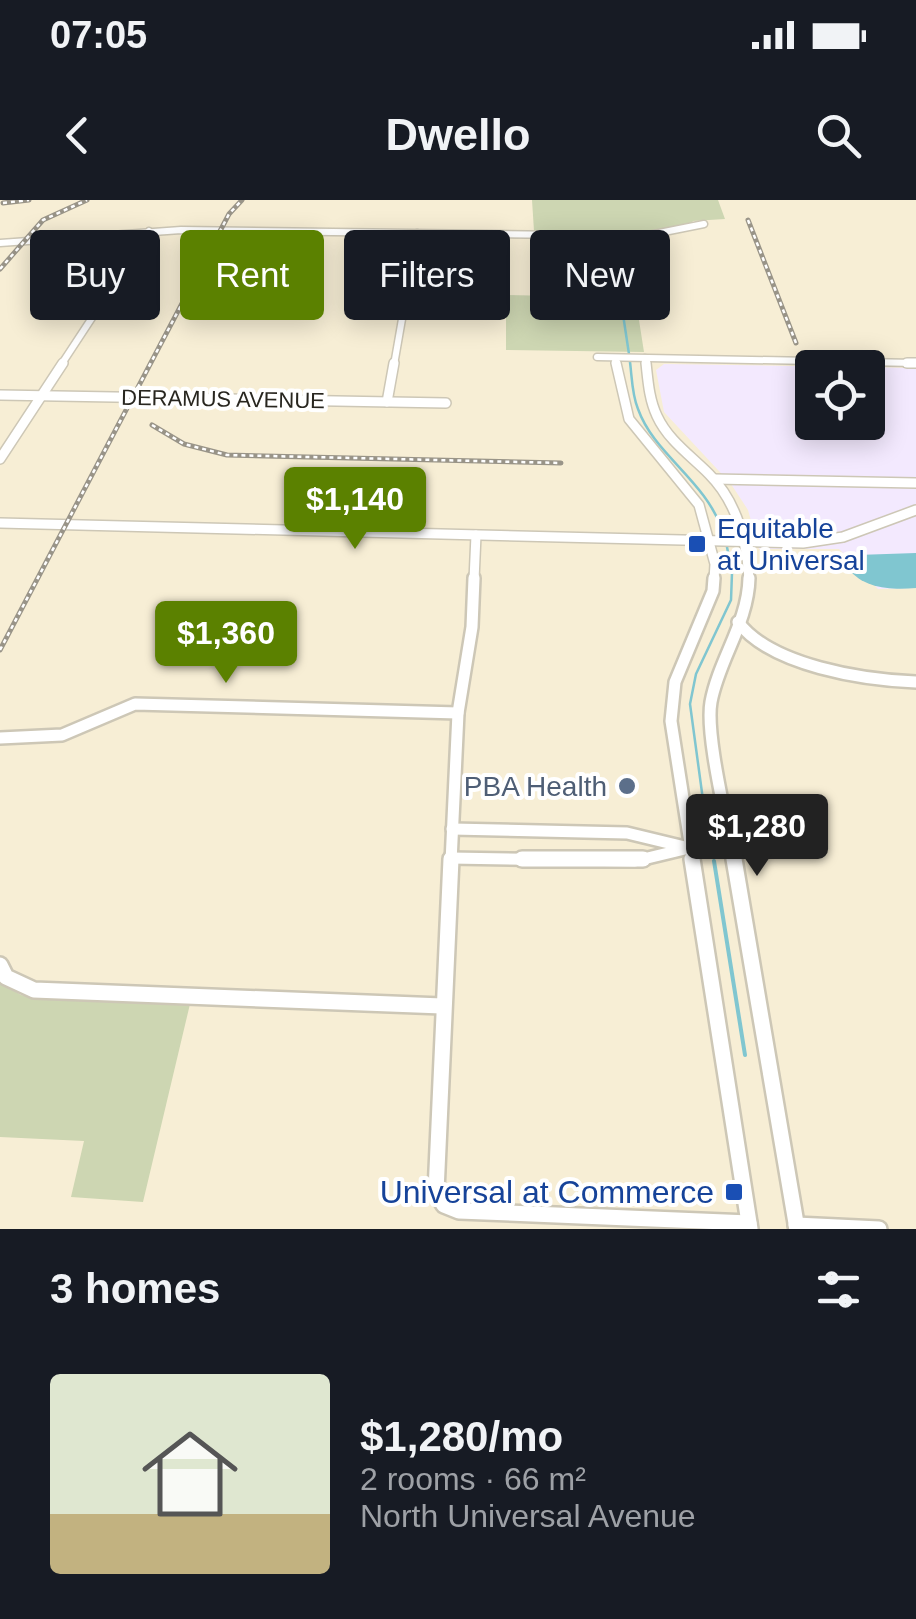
<!DOCTYPE html>
<html lang="en">
<head>
<meta charset="utf-8">
<style>
  :root { --surface:#171b24; --page:#20242c; --text:#f1f3f6; --muted:#9ea1a6; --accent:#5b8100 }
  body { margin:0; font-family:Arial,sans-serif; background:var(--page); color:var(--text); height:100vh; display:flex; flex-direction:column; font-size:38px; white-space:nowrap }
  * { box-sizing:border-box; margin:0 }
  p { font-size:32px; color:var(--muted) }
  .icon { flex:none; width:55px; height:55px; fill:none; stroke:currentColor; stroke-width:2; stroke-linecap:round; stroke-linejoin:round }
  .map { position:relative; height:1029px; overflow:hidden }
  .panel { display:flex; flex-direction:column; background:var(--surface); flex:1 }
  .panel>* { flex:none }
  .banner { position:absolute; left:30px; top:30px; width:858px; height:90px; display:flex; gap:20px }
  .fabs { position:absolute; left:795px; top:150px; display:grid; gap:20px }
  .fabs a { display:grid; place-items:center; width:90px; height:90px; border-radius:10px; background:var(--surface); box-shadow:0 5px 25px #0003; font-size:50px }
  .price { position:absolute; translate:-50% -85px; padding:0 22px; border-radius:10px; background:var(--accent); color:#fff; font-size:32px; line-height:65px; filter:drop-shadow(0 2px 5px #0008) }
  .price::after { content:''; position:absolute; left:50%; top:60px; width:30px; height:22px; margin-left:-15px; background:inherit; clip-path:polygon(0 0,100% 0,50% 100%) }
  .price.active { background:#222; color:#fff }
  ul { padding:0; list-style:none }
  li { display:flex; align-items:center; gap:30px; height:250px; padding:0 50px }
  li span { display:grid; place-items:center; flex:none; width:280px; height:200px; border-radius:10px; color:#555 }
  li>.icon { margin-inline-start:auto }
  span .icon { width:120px; height:120px; fill:#fffc; stroke-width:1 }
  li b { font-size:42px }
  h2 { display:flex; justify-content:space-between; align-items:center; height:120px; padding:0 50px; font-size:42px }
  .tag { padding:0 35px; border-radius:10px; background:var(--surface); box-shadow:0 5px 25px #0003; font-size:35px; line-height:90px }
  .tag.active { background:var(--accent); color:#fff }
  .status { display:flex; justify-content:space-between; align-items:center; height:70px; padding:0 50px; background:var(--surface); direction:ltr }
  .status svg { height:28px; fill:currentColor }
  header { display:flex; justify-content:space-between; align-items:center; height:130px; padding:0 50px; background:var(--surface); font-size:45px; font-weight:700 }
  .map>svg:first-child { display:block }
  .built { fill:#f7eed5; fill-rule:evenodd }
  .education { fill:#f3e9fe; fill-rule:evenodd }
  .green { fill:#cdd6b2 }
  .water { fill:#80c6d0 }
  .lines { fill:none; stroke-linecap:round; stroke-linejoin:round }
  .stream-far1 { stroke:#80c6d0; stroke-width:2.5 }
  .stream { stroke:#80c6d0; stroke-width:4 }
  .minor-far3-casing { stroke:#cdc7b6; stroke-width:9 }
  .minor-far2-casing { stroke:#cdc7b6; stroke-width:12 }
  .minor-far1-casing { stroke:#cdc7b6; stroke-width:16 }
  .minor-casing { stroke:#cdc7b6; stroke-width:20 }
  .minor-far3 { stroke:#fff; stroke-width:6 }
  .minor-far2 { stroke:#fff; stroke-width:9 }
  .minor-far1 { stroke:#fff; stroke-width:11 }
  .minor { stroke:#fff; stroke-width:15 }
  .rail-casing { stroke:#999488; stroke-width:5 }
  .rail { stroke:#fff; stroke-width:2.5; stroke-dasharray:4; stroke-linecap:butt }
  .transit-dot { fill:#1a4fb4; stroke:#fff; stroke-width:4 }
  .service-dot { fill:#5c6f8a; stroke:#fff; stroke-width:4 }
  .labels { text-anchor:middle; dominant-baseline:central; stroke-width:8; stroke-linejoin:round; paint-order:stroke }
  .far-street-label { font-size:22px; fill:#28261f; stroke:#fff }
  .transit-label { font-size:28px; fill:#164399; stroke:#fff; text-anchor:start }
  .service-label { font-size:28px; fill:#4e5e75; stroke:#fff; text-anchor:end }
  .near-transit-label { font-size:32px; fill:#164399; stroke:#fff; text-anchor:end }
</style>
</head>
<body>
<div class="status"><b>07:05</b><svg viewBox="0 0 49 12"><path d="M0 12V9h3v3zM5 12V6h3v6zM10 12V3h3v9zM15 12V0h3v12zM26 1h20v11H26zM47 4h2v5h-2z"/></svg></div>
<header><svg class="icon" aria-label="back" viewBox="0 0 24 24"><path d="M15 5l-7 7 7 7"/></svg>Dwello<svg class="icon" aria-label="search" viewBox="0 0 24 24"><circle cx="10" cy="10" r="6"/><path d="M15 15l6 6"/></svg></header>
<div class="map">
<svg width="916" height="1029" viewBox="0 0 916 1029">
  <rect width="100%" height="100%" fill="#fef7e6"/>
  <path class="built" d="M 0,0 L 916,0 L 916,1029 L 0,1029 ZM 812,168 L 868,168 L 868,222 L 812,222 Z"/>
  <path class="education" d="M 664,164 L 916,168 L 916,388 L 878,389 L 839,349 L 759,349 L 748,310 L 731,284 L 664,212 L 656,170 ZM 812,168 L 868,168 L 868,222 L 812,222 Z"/>
  <g class="green">
    <polygon points="532,0 718,0 725,19 693,21 690,25 650,32 534,31"/>
    <polygon points="594,38 614,38 623,81 633,82 644,152 506,150 506,95 601,97"/>
    <polygon points="0,782 21,795 44,799 190,804 143,1002 71,997 84,941 0,937"/>
  </g>
  <path class="water" d="M 916,353 L 916,388 C 892,390 863,389 848,368 L 849,360 L 857,355 Z"/>
  <g class="lines">
    <g class="stream-far1">
      <polyline points="612,42 629,154"/>
      <path d="M 630,162 C 632,178 632,195 638,209 C 655,256 704,278 724,333"/>
      <polyline points="708,637 690,504 696,474 731,400 732,373 727,347"/>
    </g>
    <polyline class="stream" points="714,661 745,855"/>
    <defs>
      <g id="minor-far3">
        <polyline points="0,43 181,30 644,36 704,24"/>
        <polyline points="597,157 916,163"/>
        <polyline points="615,158 617,165"/>
        <polyline points="645,158 646,165"/>
        <polyline points="61,165 149,31"/>
        <polyline points="394,165 417,33"/>
      </g>
      <g id="minor-far2">
        <polyline points="616,163 629,219 699,305 715,364 714,380"/>
        <path d="M 646,163 C 648,181 649,199 657,216 C 668,240 690,255 709,274 C 737,302 747,342 749,380"/>
        <polyline points="907,163 916,163"/>
        <polyline points="0,195 446,203"/>
        <polyline points="387,202 394,163"/>
        <polyline points="0,259 63,163"/>
        <polyline points="714,279 916,283"/>
        <polyline points="0,323 803,343 843,337 916,310"/>
        <polyline points="474,380 476,335"/>
      </g>
      <g id="minor-far1">
        <path d="M 738,422 C 771,466 864,480 916,482"/>
        <polyline points="0,538 62,535 135,504 458,513"/>
        <polyline points="452,629 627,633 685,647"/>
        <polyline points="450,658 635,661 689,648 730,649"/>
        <polyline points="451,662 458,513 472,427 474,378"/>
        <polyline points="693,662 671,521 675,482 713,391 714,378"/>
        <path d="M 734,662 C 728,625 705,535 711,502 C 719,459 748,423 749,378"/>
      </g>
      <g id="minor">
        <polyline points="451,659 436,992 444,1005 459,1011 749,1023"/>
        <polyline points="522,659 643,659"/>
        <polyline points="692,659 750,1029"/>
        <polyline points="734,659 797,1029"/>
        <polyline points="0,765 6,777 34,790 442,806"/>
        <polyline points="796,1025 879,1029"/>
      </g>
    </defs>
    <use href="#minor-far3" class="minor-far3-casing"/>
    <use href="#minor-far2" class="minor-far2-casing"/>
    <use href="#minor-far1" class="minor-far1-casing"/>
    <use href="#minor" class="minor-casing"/>
    <use href="#minor-far3" class="minor-far3"/>
    <use href="#minor-far2" class="minor-far2"/>
    <use href="#minor-far1" class="minor-far1"/>
    <use href="#minor" class="minor"/>
    <defs>
      <g id="rail">
        <polyline points="3,3 29,0"/>
        <polyline points="748,20 796,143"/>
        <polyline points="0,69 43,20 87,0"/>
        <polyline points="152,225 184,244 227,255 561,263"/>
        <polyline points="0,450 229,14 242,0"/>
      </g>
    </defs>
    <use href="#rail" class="rail-casing"/>
    <use href="#rail" class="rail"/>
  </g>
  <g class="transit-dot">
    <rect x="687" y="334" width="20" height="20" rx="5"/>
    <rect x="724" y="982" width="20" height="20" rx="5"/>
  </g>
  <circle class="service-dot" cx="627" cy="586" r="10"/>
  <g class="labels">
    <g class="far-street-label">
      <text transform="translate(223 199) rotate(1)">DERAMUS AVENUE</text>
    </g>
    <g class="transit-label">
      <text x="717" y="328">Equitable<tspan x="717" dy="32">at Universal</tspan></text>
    </g>
    <g class="service-label">
      <text x="607" y="586">PBA Health</text>
    </g>
    <g class="near-transit-label">
      <text x="714" y="992">Universal at Commerce</text>
    </g>
  </g>
</svg>
<div class="fabs">
<a><svg class="icon" aria-label="locate" viewBox="0 0 24 24"><circle cx="12" cy="12" r="6"/><path d="M12 2v4M12 18v4M2 12h4M18 12h4"/></svg></a>
</div>
<b class="price" style="left:355px;top:352px">$1,140</b>
<b class="price" style="left:226px;top:486px">$1,360</b>
<b class="price active" style="left:757px;top:679px">$1,280</b>
<div class="banner">
<a class="tag">Buy</a>
<a class="tag active">Rent</a>
<a class="tag">Filters</a>
<a class="tag">New</a>
</div>
</div>
<section class="panel">
<h2>3 homes<svg class="icon" aria-label="filters" viewBox="0 0 24 24"><path d="M4 7h16M4 17h16"/><circle cx="9" cy="7" r="2"/><circle cx="15" cy="17" r="2"/></svg></h2>
<ul>
<li><span style="background:linear-gradient(#dfe7d0 70%,#c2b280 0)"><svg class="icon" aria-label="home" viewBox="0 0 24 24"><path d="M3 11l9-7 9 7M6 9v11h12V9"/></svg></span><div><b>$1,280/mo</b><p>2 rooms · 66 m²</p><p>North Universal Avenue</p></div></li>
</ul>
</section>
</body>
</html>
